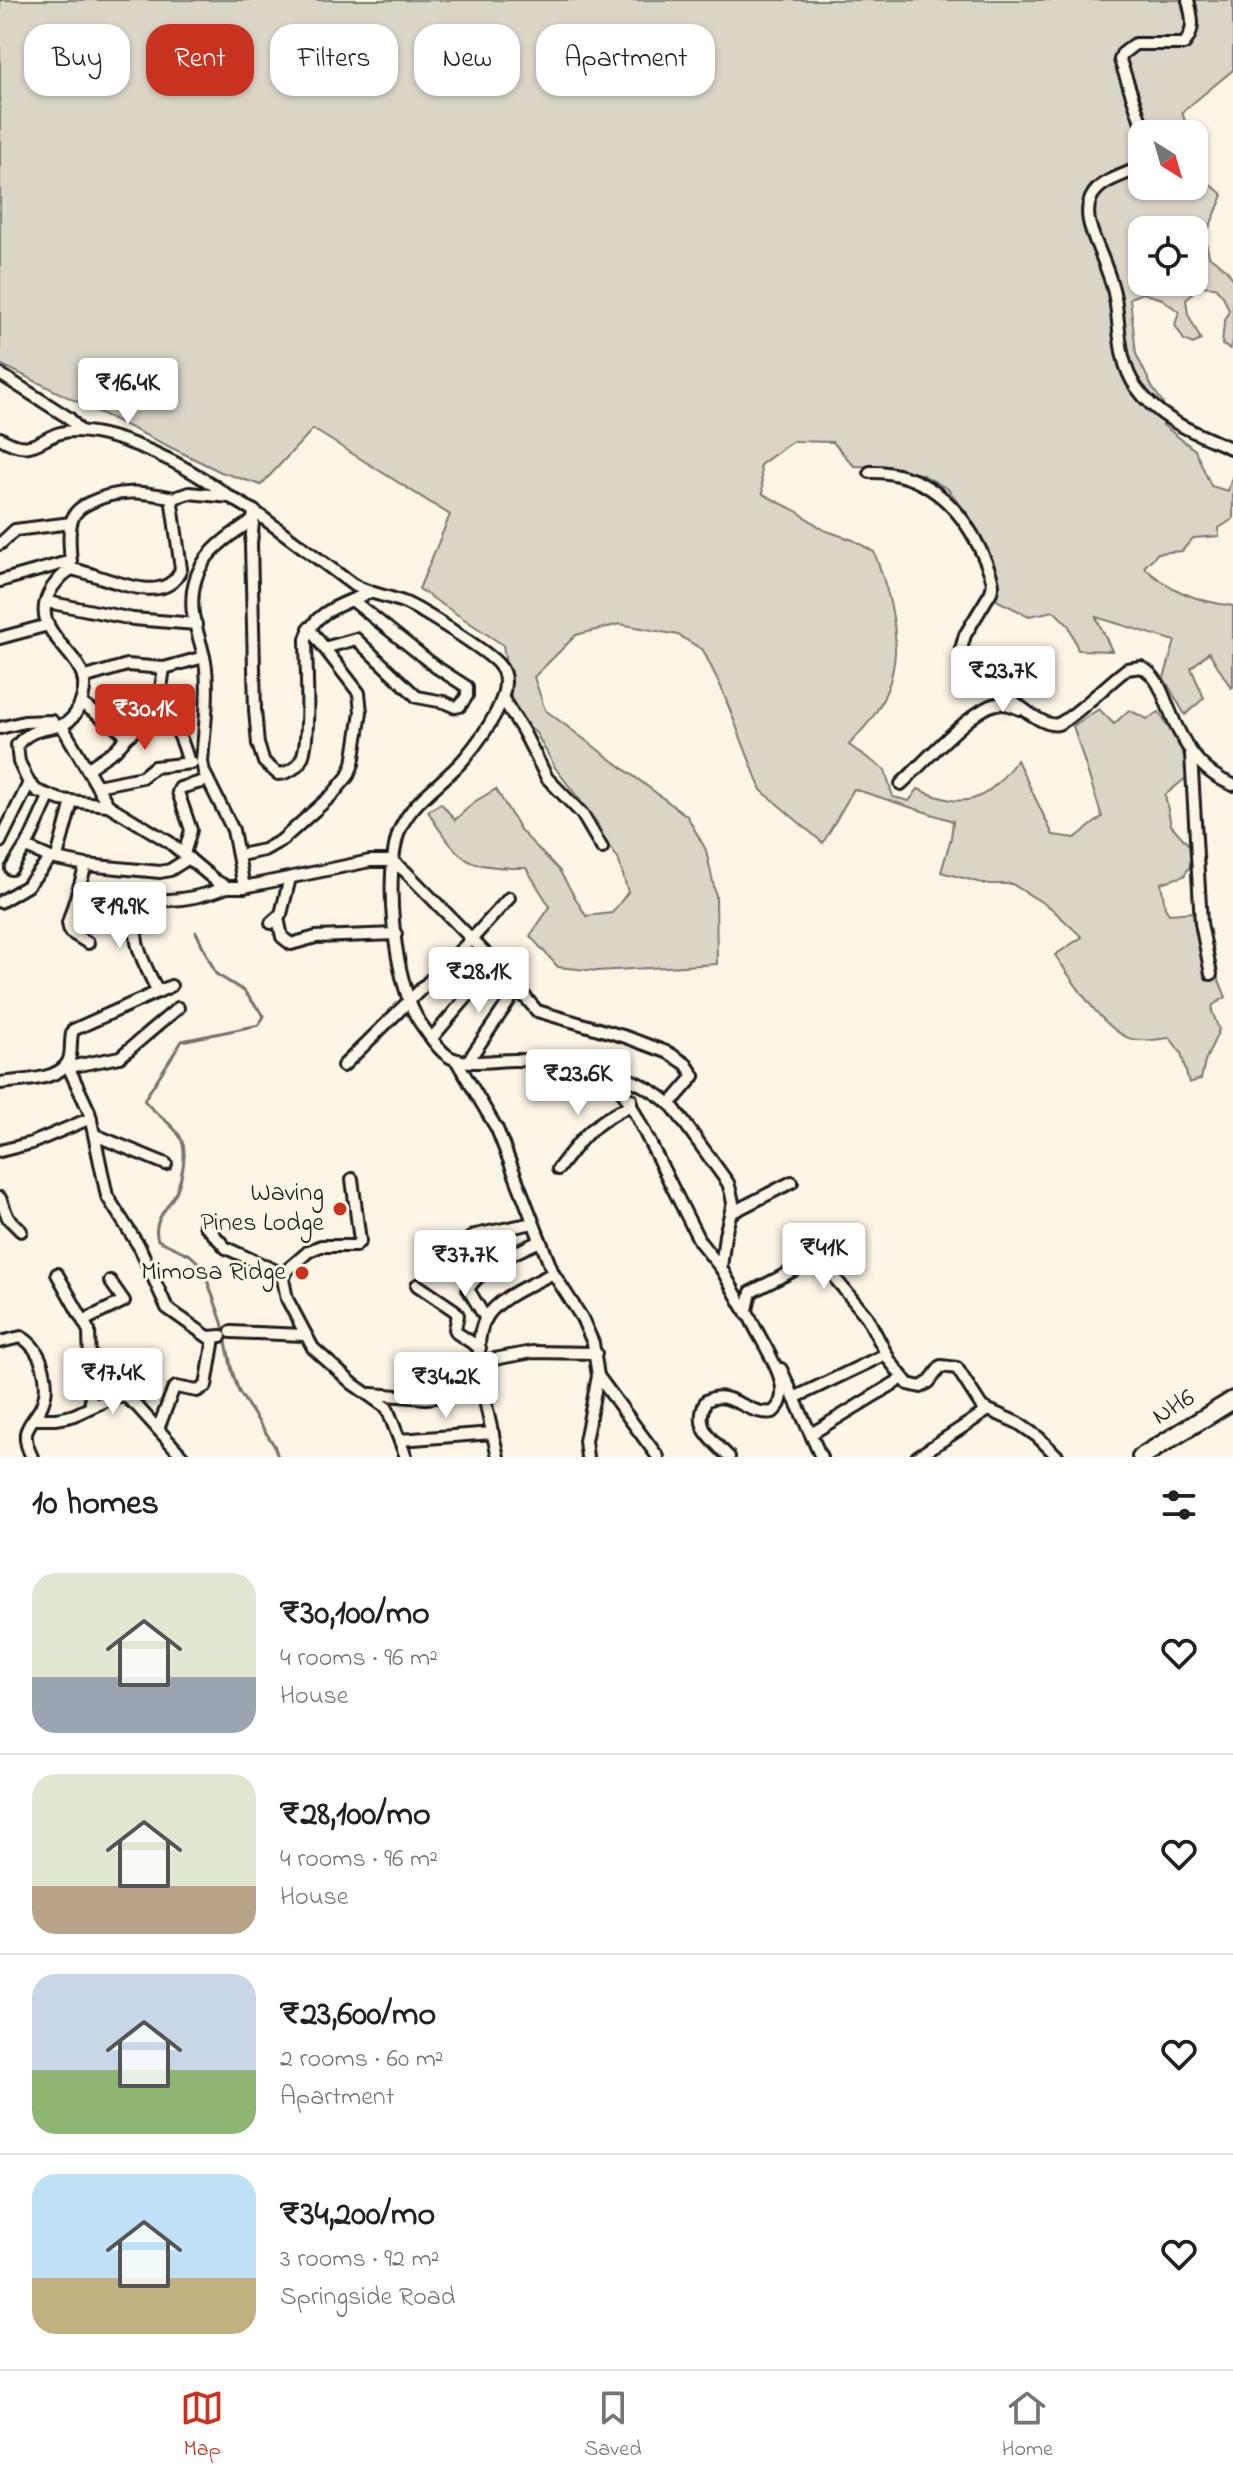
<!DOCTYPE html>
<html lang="en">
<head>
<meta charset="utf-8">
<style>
  :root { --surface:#fff; --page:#f2f2f2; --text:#222; --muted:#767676; --line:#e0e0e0; --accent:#c8321e }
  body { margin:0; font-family:"Indie Flower",sans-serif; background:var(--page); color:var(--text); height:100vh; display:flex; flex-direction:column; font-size:30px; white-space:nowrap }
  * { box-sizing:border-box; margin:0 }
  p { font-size:26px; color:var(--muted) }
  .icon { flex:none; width:44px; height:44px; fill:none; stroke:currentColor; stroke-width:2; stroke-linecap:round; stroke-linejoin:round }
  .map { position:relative; height:1457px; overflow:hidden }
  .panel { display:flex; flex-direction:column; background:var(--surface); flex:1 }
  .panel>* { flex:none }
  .hud { position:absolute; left:24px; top:24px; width:800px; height:72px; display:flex; gap:16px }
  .needle { width:52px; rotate:143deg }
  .controls { position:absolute; left:1128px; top:120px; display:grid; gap:16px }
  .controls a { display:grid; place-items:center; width:80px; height:80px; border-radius:16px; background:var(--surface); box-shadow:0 2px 6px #0004; font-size:40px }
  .price { position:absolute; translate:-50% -68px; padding:0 18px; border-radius:8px; background:#fff; color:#222; font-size:26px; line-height:52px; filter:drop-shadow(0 2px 4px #0008) }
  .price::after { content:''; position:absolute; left:50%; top:48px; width:24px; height:18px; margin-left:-12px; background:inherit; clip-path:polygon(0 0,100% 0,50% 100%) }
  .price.current { background:var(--accent); color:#fff }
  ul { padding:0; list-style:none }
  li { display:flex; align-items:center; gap:24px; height:200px; padding:0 32px }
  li+li { border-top:2px solid var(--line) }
  li span { display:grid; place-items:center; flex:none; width:224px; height:160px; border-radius:24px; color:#555 }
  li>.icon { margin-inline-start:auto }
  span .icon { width:96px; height:96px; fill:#fffc; stroke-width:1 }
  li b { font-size:34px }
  h2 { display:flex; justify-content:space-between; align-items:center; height:96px; padding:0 32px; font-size:34px }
  .pill { padding:0 28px; border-radius:24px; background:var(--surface); box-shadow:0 2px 6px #0004; font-size:28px; line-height:72px }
  .pill.current { background:var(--accent); color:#fff }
  .menu { display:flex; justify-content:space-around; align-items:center; height:112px; border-top:2px solid var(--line); background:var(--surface); font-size:22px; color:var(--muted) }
  .menu a { display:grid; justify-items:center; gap:4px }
  .menu .current { color:var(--accent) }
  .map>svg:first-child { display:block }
  .green { fill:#dbd5c8; stroke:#7c7872; stroke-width:2; fill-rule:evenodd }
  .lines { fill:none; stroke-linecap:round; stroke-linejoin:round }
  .stream { stroke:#75726c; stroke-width:3 }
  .minor-casing { stroke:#1c1c1c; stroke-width:16 }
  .trunk-casing { stroke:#1c1c1c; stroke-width:22 }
  .minor { stroke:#fcf5e5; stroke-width:10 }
  .trunk { stroke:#fcf5e5; stroke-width:16 }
  .poi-dot { fill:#c8321e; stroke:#fcf5e5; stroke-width:3 }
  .labels { text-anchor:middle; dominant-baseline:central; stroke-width:6; stroke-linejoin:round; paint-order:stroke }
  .poi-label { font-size:26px; fill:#1c1c1c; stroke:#fcf5e5; text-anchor:end }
  .street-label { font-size:26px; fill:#1c1c1c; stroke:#fcf5e5 }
</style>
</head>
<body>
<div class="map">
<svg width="1233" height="1457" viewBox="0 0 1233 1457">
  <rect width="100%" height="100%" fill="#fcf5e5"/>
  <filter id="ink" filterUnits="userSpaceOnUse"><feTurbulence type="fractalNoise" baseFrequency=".0125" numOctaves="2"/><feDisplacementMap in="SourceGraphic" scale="16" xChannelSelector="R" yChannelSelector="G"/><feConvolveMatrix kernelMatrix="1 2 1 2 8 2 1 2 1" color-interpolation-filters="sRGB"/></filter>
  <g filter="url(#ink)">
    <path class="green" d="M 0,0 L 1233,0 L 1233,70 L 1182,112 L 1189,134 L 1142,134 L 1142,186 L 1194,186 L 1194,152 L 1201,176 L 1223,195 L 1205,238 L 1209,256 L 1227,270 L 1233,279 L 1233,341 L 1230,349 L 1222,345 L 1224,323 L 1229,310 L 1223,296 L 1215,287 L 1198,286 L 1186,300 L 1188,314 L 1201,340 L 1193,344 L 1184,340 L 1175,325 L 1179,312 L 1162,299 L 1142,293 L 1130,298 L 1136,354 L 1152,387 L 1163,403 L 1163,425 L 1195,450 L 1211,486 L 1228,491 L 1233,474 L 1233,519 L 1219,528 L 1219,536 L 1193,538 L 1182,551 L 1158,553 L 1144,567 C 1169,591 1200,602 1233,606 L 1233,687 L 1231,688 L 1209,652 L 1191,668 L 1204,698 L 1185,715 L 1164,678 L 1175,641 L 1096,617 L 1112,651 L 1078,650 L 1069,626 L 1054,611 L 1029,616 L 992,598 L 998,586 L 996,572 L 970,517 L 948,489 L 921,474 L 885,467 L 854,466 L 833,442 L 793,441 L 760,465 L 763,494 L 798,512 L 824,530 L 853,540 L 874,552 C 895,607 909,662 874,715 C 867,726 857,735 849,745 L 885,770 L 893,797 L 909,801 L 918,789 C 968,811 985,802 1017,760 L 1053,835 L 1075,838 L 1102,817 L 1073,726 L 1099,709 L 1114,724 L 1129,710 L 1147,719 L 1159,712 L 1181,749 L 1191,774 L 1165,795 L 1171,825 L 1197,854 L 1184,876 L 1161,883 L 1165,908 L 1169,914 L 1193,912 L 1198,945 L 1209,956 L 1226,997 L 1213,1005 L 1212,1011 L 1219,1030 L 1205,1061 L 1201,1079 L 1189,1083 L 1181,1053 L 1170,1038 C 1158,1039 1143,1042 1132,1039 C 1103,1031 1072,979 1055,955 L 1082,937 L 1051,908 L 1012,884 L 985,884 L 941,872 L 951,838 L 953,821 L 854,789 L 823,843 L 761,790 L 721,687 L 703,650 L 678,635 L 620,624 L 576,635 L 534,677 L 545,710 L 687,816 L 706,850 L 716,896 L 717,964 L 597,971 L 558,967 L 530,936 L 550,907 L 526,868 C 511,868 482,868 469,861 C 454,853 436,826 428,811 L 441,803 L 455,820 L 474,802 L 496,789 L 521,831 L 559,870 L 586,916 L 612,913 L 628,892 L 618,858 L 606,843 L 596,821 L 556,769 L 536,733 L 509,711 L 511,696 L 503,645 L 419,589 L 450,515 L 313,429 L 261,485 L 221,472 L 0,364 ZM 1142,230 L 1194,230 L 1194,282 L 1142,282 Z"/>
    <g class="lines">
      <path class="stream" d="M 196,932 L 216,974 L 244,991 L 264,1016 L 259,1025 L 182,1041 L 144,1100 C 154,1114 176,1125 182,1141 C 187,1154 182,1177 177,1190 C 170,1207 151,1219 158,1240 L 190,1255 L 202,1266 L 222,1322 L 232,1371 L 239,1392 L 274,1445 L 278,1457"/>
      <defs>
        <g id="minor">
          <path d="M 1145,134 L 1120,60 L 1122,54 L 1135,44 L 1184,44 C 1196,30 1192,16 1188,0"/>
          <path d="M 1142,166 C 1125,176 1100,179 1091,198 C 1084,214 1091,230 1097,245 C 1104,262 1112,280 1115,298 C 1120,326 1118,362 1136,387 C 1160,421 1196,433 1233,449"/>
          <polyline points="0,374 69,418 80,431"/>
          <path d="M 0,438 C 38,461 41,430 76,431 C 124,433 187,466 226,494"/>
          <path d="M 870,472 C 922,471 959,504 980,549 C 985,560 991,572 993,584 L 991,592 L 965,635 L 961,649 C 975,666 1037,731 1058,724 C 1075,717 1110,681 1127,669 L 1141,667 C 1158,676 1162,692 1169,709 C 1182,742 1199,772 1233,785"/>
          <path d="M 254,511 L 251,544 L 255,710 L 258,744 L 264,762 L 278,774 C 288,773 298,768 302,758 C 311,737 306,665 306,639 C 313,611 344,604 368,593"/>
          <polyline points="0,544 15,530 71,523"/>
          <path d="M 71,569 C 71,554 67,534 72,520 C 75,511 81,507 89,503 C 119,488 143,492 174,498"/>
          <polyline points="0,581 71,561"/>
          <polyline points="47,602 133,619 196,624"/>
          <polyline points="0,638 48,625"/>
          <polyline points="324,648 356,639 417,697 444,702 455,707 460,706 467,696 467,687 436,667 352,600"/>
          <polyline points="83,678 127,665 164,668 204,657"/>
          <polyline points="503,699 523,731 547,778 582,814 602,848"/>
          <path d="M 81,703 L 128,736 L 157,715 C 179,722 183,744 189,763"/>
          <polyline points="157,715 164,668"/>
          <polyline points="62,726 108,805"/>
          <polyline points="0,728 24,722 52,721"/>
          <polyline points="1191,754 1201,923 1211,974"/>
          <polyline points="87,769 115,750 128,736"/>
          <path d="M 901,784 C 922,764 965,717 990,706 C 1000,701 1010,705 1020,709"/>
          <polyline points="97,786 142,777 154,767 192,763"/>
          <polyline points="0,842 29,783"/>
          <polyline points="26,847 51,858"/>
          <polyline points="184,854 191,830 178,792 180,788 208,780"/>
          <polyline points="240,855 264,850 282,840 333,794 348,776 353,764 361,712 359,693 309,628"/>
          <polyline points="57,857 72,802"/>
          <polyline points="86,865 68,923 70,932 88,943"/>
          <polyline points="11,869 30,839 49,797"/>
          <path d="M 244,887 L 233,830 L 204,772 L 202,762 C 204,731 209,699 206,668 C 204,650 196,632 193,614 C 187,566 216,543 252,521"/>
          <path d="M 100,895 C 148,901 180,906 227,887"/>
          <path d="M 138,899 C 130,941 140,955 158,992"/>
          <polyline points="0,902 27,886 51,858 86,865 160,872 170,870 189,858"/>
          <polyline points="278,918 282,937 291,944 316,937 396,934"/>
          <polyline points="271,923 281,914 290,878"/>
          <polyline points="432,1038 495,964"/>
          <polyline points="456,1060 497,1129 553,1273 582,1318 593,1343 598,1376 585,1441 587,1457"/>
          <polyline points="468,1061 518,988"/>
          <polyline points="67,1064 89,1111 107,1196 140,1248 167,1308 208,1337 221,1336"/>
          <polyline points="343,1066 471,940 509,898"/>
          <polyline points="69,1067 120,1057 178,1008"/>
          <polyline points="611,1075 631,1105 700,1242 721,1268 747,1314"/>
          <path d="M 0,1083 C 19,1080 58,1081 68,1062 C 73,1053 69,1040 73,1030 L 171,986"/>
          <path d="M 670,1104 L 694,1076 L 686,1064 L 669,1053 L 626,1037 L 537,1011 L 503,971 L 405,871 L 392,861 L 370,861 L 244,887 L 227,887 L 216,881 L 169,842 L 108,805 L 61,800 L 37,791 L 29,783 L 19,762 L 17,745 C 39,718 64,738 78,709 C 98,668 65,657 49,627 C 37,605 52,582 71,569 C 103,574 165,611 181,569 L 172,504 L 174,498 L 189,493 L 230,497 L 254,511 L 352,584 C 369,594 385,595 403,602 C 419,608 489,652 499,665 C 520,689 480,740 464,759 C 444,782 416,798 402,825 C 381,865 394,988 421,1024 C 429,1035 441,1055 454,1059 C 470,1065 496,1060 514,1060 C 567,1060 632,1069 673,1107 L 728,1183 L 731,1193 L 733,1203 L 725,1235 L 721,1268"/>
          <polyline points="95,1135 166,1164"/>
          <polyline points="0,1151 32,1143 91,1118"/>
          <path d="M 558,1169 C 583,1136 593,1123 631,1105 L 631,1099"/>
          <polyline points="352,1179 360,1241 355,1246 321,1246 309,1251 287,1270 283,1279 287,1299 313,1348 353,1384 387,1408 406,1457"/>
          <polyline points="0,1198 8,1218 21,1231"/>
          <polyline points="731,1213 792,1182"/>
          <polyline points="205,1225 226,1248 285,1275"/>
          <polyline points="442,1260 475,1235 533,1223"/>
          <polyline points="57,1274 89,1331 91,1406"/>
          <polyline points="417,1285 454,1310 458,1315 455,1329 457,1333 480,1348"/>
          <path d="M 486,1319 L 468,1289 C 486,1263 513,1254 540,1241"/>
          <polyline points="85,1320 124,1301 110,1281"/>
          <polyline points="231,1332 304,1335"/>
          <path d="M 0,1342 L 21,1337 C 43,1349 51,1384 42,1405 C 38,1415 28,1423 26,1433 C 25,1442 28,1449 32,1457"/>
          <polyline points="478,1362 532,1352 596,1353"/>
          <polyline points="781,1369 821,1457"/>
          <polyline points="598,1376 658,1457"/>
          <polyline points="371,1394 426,1398 485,1392"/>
          <polyline points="794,1398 886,1354"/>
          <path d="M 34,1419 C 48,1419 61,1420 74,1415 C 91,1408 106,1398 125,1396 L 137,1406 L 183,1457"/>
          <polyline points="158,1429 173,1390 176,1387 197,1391 206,1386 214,1338"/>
          <polyline points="811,1434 903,1378"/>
          <polyline points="400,1440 493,1433"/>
          <path d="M 498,1457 C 491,1423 467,1348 486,1318 C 500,1296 532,1285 553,1273"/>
          <path d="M 729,1457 C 711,1438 693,1428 706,1401 C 730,1387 748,1417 773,1412 C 802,1389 754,1335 747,1310 L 751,1292 L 812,1261 L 826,1257 L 838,1282 L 867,1317 L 890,1361 L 908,1384 L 921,1387 L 929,1382 L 941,1366 L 957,1368 L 982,1407 L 1018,1423 L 1038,1437 L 1058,1457"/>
          <polyline points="917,1457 987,1411"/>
        </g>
        <polyline id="trunk" points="1141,1457 1233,1400"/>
      </defs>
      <use href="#minor" class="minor-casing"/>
      <use href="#trunk" class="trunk-casing"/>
      <use href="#minor" class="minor"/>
      <use href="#trunk" class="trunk"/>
    </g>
  </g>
  <g class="poi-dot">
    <circle cx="340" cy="1209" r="8"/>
    <circle cx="302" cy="1273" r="8"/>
  </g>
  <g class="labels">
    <g class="poi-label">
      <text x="324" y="1194">Waving<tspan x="324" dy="30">Pines Lodge</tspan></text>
      <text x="286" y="1273">Mimosa Ridge</text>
    </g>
    <g class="street-label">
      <text transform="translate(1174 1408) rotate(-32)">NH6</text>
    </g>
  </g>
</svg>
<div class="controls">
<a><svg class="needle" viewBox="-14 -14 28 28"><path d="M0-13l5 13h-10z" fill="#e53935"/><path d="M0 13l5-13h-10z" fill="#767676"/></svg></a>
<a><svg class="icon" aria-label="locate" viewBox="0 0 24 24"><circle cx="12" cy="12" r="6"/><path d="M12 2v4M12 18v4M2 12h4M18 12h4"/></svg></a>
</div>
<b class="price" style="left:128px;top:426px">₹16.4K</b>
<b class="price" style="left:1003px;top:714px">₹23.7K</b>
<b class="price current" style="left:145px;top:752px">₹30.1K</b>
<b class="price" style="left:120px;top:950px">₹19.9K</b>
<b class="price" style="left:479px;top:1015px">₹28.1K</b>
<b class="price" style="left:578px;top:1117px">₹23.6K</b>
<b class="price" style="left:824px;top:1291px">₹41K</b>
<b class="price" style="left:465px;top:1298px">₹37.7K</b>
<b class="price" style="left:113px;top:1416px">₹17.4K</b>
<b class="price" style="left:446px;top:1420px">₹34.2K</b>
<div class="hud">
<a class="pill">Buy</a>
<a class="pill current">Rent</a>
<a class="pill">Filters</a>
<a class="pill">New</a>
<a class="pill">Apartment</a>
</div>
</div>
<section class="panel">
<h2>10 homes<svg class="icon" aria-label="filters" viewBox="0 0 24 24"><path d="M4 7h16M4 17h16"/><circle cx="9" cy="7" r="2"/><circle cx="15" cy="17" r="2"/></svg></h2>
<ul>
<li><span style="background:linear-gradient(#dfe7d0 65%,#9aa5b1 0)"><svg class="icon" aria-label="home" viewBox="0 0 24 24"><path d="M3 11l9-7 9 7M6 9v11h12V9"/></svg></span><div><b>₹30,100/mo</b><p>4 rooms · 96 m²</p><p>House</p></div><svg class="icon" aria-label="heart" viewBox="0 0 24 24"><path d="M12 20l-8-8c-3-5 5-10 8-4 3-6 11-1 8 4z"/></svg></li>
<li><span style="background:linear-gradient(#dfe7d0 70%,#b9a48a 0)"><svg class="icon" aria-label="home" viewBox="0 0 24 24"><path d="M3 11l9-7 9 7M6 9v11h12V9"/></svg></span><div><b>₹28,100/mo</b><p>4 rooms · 96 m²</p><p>House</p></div><svg class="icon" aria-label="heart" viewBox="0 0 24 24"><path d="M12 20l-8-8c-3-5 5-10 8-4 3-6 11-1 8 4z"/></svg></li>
<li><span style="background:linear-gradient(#c9d6e8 60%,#8fb573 0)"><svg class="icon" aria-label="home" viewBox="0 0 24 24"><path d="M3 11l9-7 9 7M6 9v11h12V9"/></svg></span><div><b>₹23,600/mo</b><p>2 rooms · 60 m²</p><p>Apartment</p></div><svg class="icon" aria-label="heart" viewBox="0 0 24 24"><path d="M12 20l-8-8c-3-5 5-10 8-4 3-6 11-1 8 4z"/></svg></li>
<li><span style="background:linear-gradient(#bfe0f5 65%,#c2b280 0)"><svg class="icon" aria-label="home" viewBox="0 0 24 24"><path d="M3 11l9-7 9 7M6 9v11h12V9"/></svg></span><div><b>₹34,200/mo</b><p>3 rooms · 92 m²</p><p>Springside Road</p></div><svg class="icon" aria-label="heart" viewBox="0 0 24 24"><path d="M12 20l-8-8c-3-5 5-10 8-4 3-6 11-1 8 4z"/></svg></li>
</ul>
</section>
<nav class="menu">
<a class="current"><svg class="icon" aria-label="map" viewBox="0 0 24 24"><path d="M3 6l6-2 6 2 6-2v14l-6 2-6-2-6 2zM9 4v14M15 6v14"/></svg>Map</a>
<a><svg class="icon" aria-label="saved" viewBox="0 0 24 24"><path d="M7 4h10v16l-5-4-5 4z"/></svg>Saved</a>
<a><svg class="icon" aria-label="home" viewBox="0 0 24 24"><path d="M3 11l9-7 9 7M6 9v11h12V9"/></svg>Home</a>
</nav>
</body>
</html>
